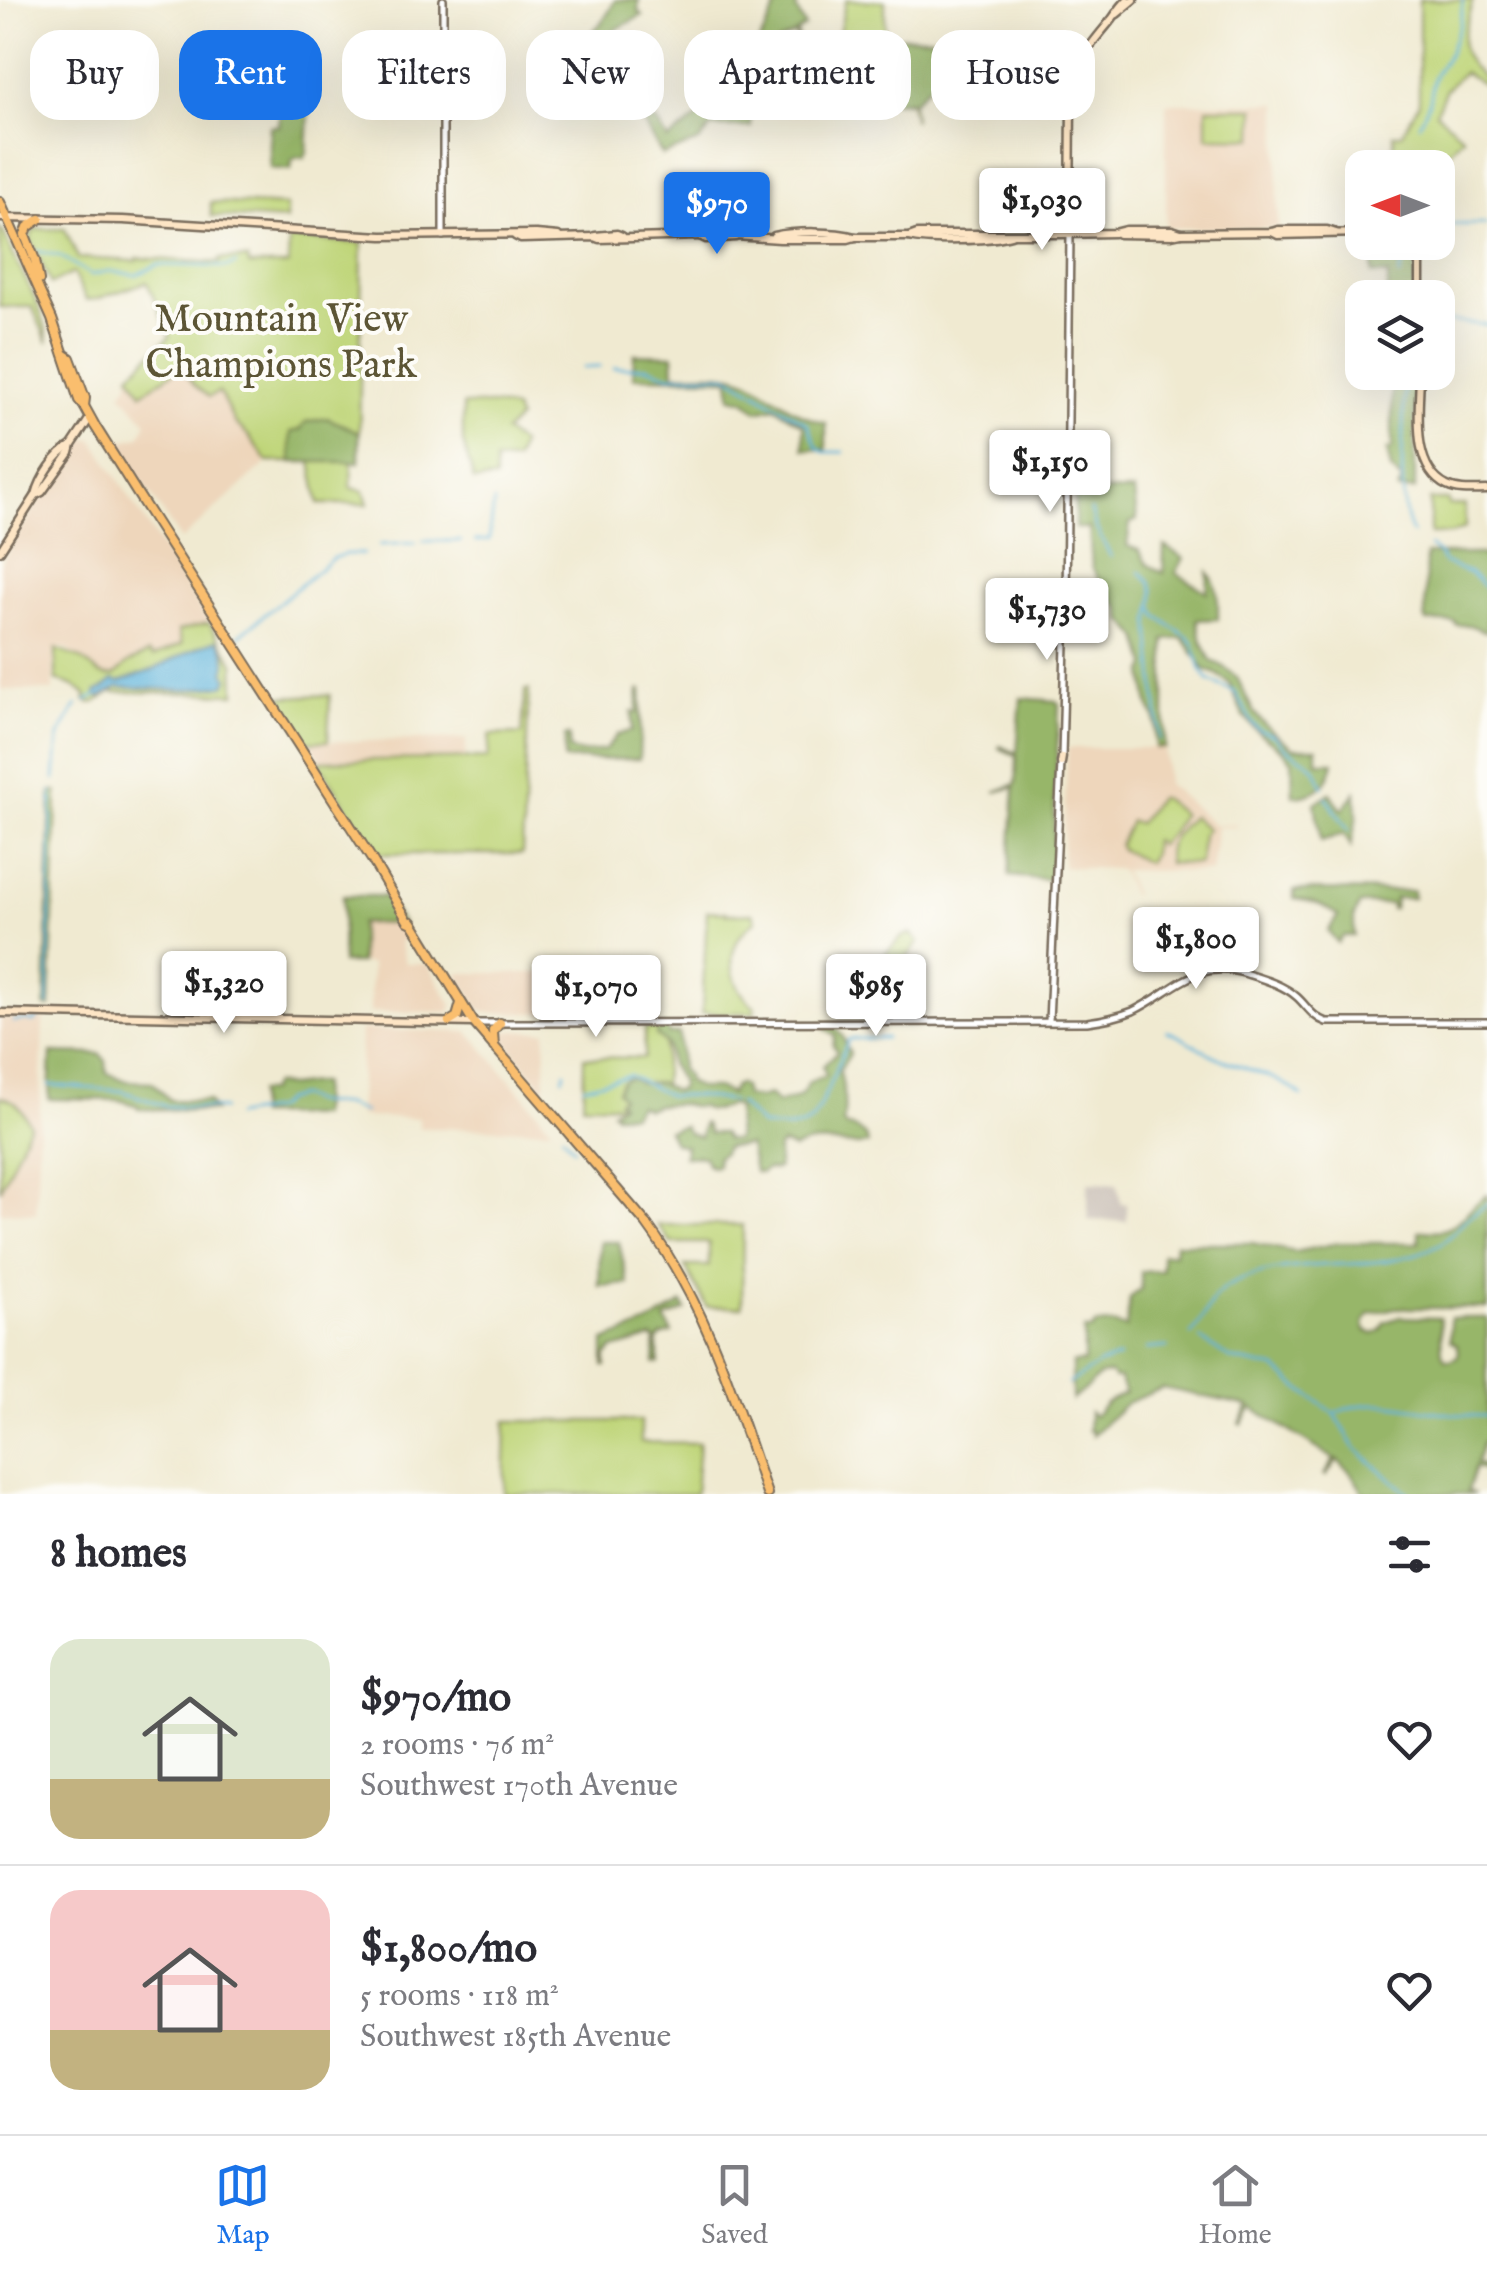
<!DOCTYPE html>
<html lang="en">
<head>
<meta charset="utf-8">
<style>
  :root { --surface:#fff; --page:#f7f7f7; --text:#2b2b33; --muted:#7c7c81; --line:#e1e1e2; --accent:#1a73e8 }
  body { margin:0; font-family:"IM FELL English",serif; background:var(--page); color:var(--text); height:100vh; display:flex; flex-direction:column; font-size:38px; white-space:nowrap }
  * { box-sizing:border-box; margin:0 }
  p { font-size:32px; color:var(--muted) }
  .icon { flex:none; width:55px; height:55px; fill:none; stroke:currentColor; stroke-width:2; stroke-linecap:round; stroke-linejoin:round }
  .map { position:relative; height:1494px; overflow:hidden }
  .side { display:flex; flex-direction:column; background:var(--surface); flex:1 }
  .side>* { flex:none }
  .hud { position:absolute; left:30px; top:30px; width:1428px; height:90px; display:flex; gap:20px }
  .needle { width:65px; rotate:270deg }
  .fabs { position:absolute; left:1345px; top:150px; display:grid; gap:20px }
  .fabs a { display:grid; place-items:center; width:110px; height:110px; border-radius:20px; background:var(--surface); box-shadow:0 10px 40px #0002; font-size:50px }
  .price { position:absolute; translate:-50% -85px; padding:0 22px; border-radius:10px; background:#fff; color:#222; font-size:32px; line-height:65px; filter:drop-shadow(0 2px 5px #0008) }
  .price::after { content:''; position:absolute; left:50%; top:60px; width:30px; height:22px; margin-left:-15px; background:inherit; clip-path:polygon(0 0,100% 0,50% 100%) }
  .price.active { background:var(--accent); color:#fff }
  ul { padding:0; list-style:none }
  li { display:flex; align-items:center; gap:30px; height:250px; padding:0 50px }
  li+li { border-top:2px solid var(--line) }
  li span { display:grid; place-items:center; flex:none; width:280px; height:200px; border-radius:30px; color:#555 }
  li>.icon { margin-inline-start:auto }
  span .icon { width:120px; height:120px; fill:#fffc; stroke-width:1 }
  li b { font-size:42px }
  h2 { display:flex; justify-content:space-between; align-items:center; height:120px; padding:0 50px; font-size:42px }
  .pill { padding:0 35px; border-radius:30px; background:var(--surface); box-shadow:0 10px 40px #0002; font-size:35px; line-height:90px }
  .pill.active { background:var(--accent); color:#fff }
  .tabs { display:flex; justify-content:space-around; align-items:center; height:140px; border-top:2px solid var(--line); background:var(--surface); font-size:28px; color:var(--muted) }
  .tabs a { display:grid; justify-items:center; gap:5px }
  .tabs .active { color:var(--accent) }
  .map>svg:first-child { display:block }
  .built { fill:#eed6bb }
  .industrial { fill:#ccc2b9 }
  .green { fill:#bfd579; stroke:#7d804c; stroke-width:2.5 }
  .forest { fill:#97b669; stroke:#697044; stroke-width:2.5 }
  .water { fill:#5fb4db; stroke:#4d6f7c; stroke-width:2.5 }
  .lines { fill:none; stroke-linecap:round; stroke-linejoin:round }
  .stream { stroke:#5fb4db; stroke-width:2.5 }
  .tertiary-casing { stroke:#7a6d5d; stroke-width:10 }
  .secondary-casing { stroke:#7a6d5d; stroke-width:11 }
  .primary-casing { stroke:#7a6d5d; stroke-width:12 }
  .tertiary { stroke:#fff; stroke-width:5 }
  .secondary { stroke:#fde5c5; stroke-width:6 }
  .primary { stroke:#fabe6e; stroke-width:8 }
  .labels { text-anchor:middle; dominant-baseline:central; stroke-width:8; stroke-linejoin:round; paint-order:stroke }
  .park-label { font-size:40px; fill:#5c5535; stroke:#fdfcf7 }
</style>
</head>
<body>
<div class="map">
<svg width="1487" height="1494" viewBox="0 0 1487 1494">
  <rect width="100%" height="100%" fill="#fdfcf7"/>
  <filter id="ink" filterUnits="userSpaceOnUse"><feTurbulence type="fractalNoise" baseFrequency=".01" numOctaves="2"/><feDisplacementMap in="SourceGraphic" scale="20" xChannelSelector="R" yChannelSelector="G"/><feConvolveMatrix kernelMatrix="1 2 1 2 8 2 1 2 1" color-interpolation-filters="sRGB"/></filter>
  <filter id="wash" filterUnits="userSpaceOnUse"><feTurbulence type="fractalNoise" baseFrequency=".0048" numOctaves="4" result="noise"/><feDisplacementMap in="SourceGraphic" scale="40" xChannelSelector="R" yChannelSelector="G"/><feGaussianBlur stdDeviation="2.25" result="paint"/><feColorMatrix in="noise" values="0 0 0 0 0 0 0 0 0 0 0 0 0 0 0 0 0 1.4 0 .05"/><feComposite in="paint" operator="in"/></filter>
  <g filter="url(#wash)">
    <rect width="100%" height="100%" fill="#f0ead1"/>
    <g class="built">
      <rect x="1166" y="103" width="112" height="125"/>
      <polygon points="179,369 185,371 195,385 209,397 219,391 235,423 248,435 268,462 181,540 117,443 140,436 147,422 121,393 129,383 129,375 143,392"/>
      <polygon points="84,439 93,439 209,623 178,633 183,644 153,658 148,654 132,664 129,663 121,672 111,676 100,674 66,648 54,648 53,691 0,690 0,564 32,511"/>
      <polygon points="466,739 465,759 322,761 310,742"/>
      <polygon points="1068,748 1165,748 1167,784 1215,825 1236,825 1236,827 1217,827 1211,872 1123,870 1134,894 1132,895 1120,869 1062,867"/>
      <polygon points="360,923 402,924 409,934 399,942 405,963 428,964 452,1005 450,1012 370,1012 371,964 360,963"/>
      <polygon points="457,973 554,973 552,1013 487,1013 479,1009"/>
      <polygon points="0,1017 41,1017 43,1020 36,1213 0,1212"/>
      <polygon points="361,1030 469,1032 552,1129 419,1128 419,1118 359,1117"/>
      <polygon points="546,1031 545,1081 545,1090 501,1036 506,1031"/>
    </g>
    <polygon class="industrial" points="1088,1182 1117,1183 1121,1203 1127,1204 1127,1221 1088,1220"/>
    <g class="green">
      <polygon points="846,0 885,1 885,37 933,37 935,78 912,102 914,121 910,102 883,101 883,64 835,51"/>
      <path d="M 1419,0 L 1473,0 C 1463,39 1451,52 1487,80 L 1487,87 L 1464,72 L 1446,89 L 1436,112 L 1463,137 L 1435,167 L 1394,168 L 1394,134 L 1402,134 L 1419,103 Z"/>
      <polygon points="1207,108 1255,108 1254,138 1207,137"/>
      <polygon points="211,202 286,206 286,220 211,216"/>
      <path d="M 0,228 L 4,233 C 17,269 45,305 48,343 L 32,307 L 0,307 Z"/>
      <polygon points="37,229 65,229 78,258 137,261 137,258 219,263 220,259 248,259 249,265 288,265 289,239 362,243 359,462 352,462 351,488 364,491 368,504 319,504 311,462 268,462 248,435 235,423 219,392 209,397 195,386 183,369 178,369 142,393 130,374 170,336 147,282 97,299 86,300 73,273 51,284 30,238 33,231"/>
      <polygon points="463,405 496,405 515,410 518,419 504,432 521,444 515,461 495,461 495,479 474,481 463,442"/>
      <polygon points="1430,500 1448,500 1449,505 1465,505 1465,528 1451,534 1430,534"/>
      <polygon points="209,623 234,663 235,694 111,692 96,702 89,703 85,700 87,695 72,685 56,680 56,649 80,658 100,674 107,676 115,675 128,663 149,653 153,657 182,644 178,631"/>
      <polygon points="525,690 529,690 522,854 376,854 318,761 488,758 490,735 522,734"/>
      <polygon points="330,695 328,741 307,742 279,697"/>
      <polygon points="51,792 57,792 50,1007 45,1007"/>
      <polygon points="1158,798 1162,798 1182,814 1173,830 1159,845 1153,840 1152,854 1147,863 1120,849 1119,845 1130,821 1139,823"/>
      <path d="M 1192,816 L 1207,829 L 1202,835 L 1200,862 L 1197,864 L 1168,863 C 1163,840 1178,832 1192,816 Z"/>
      <path d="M 707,911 L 727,912 L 727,914 L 753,913 L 756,921 C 723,942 726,984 755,1007 L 755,1013 L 702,1013 Z"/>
      <polygon points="912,934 919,942 892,977 889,1013 877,1013 880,975 873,966 903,936"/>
      <polygon points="645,1028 665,1028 663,1105 583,1104 584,1057 644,1058"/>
      <path d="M 0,1097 C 19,1099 21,1111 30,1124 L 0,1190 Z"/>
      <polygon points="658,1225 743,1225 742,1307 707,1307 685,1266 709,1266 709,1243 671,1243"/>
      <polygon points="506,1421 641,1421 641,1442 699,1443 695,1494 504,1494"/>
    </g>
    <g class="forest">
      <path d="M 615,0 L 639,0 L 638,11 L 643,15 L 615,30 C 608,59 614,61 632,83 C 640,92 646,102 653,111 L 637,113 L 625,92 L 608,93 L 595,102 L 572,71 L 564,49 C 590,35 603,27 615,0 Z"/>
      <path d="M 779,0 L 798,0 L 796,9 L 805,27 L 797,32 L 802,52 L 800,53 L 795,34 L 778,42 L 772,61 L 775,105 L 773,106 L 765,86 L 749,105 L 751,127 L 712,127 L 699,142 L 662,155 L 644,124 L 656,121 L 668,140 C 687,126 706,112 722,94 C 746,69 766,32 779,0 Z"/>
      <polygon points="884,37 933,37 935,78 914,101 883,101"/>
      <polygon points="280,111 309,111 307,152 304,158 298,157 292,160 291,170 270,168 270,126 279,126"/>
      <polygon points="1373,242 1415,243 1415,297 1388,297 1388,275 1372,274"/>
      <path d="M 634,354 L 673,355 L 674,374 C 699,374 728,369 751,382 C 777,396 796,417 826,423 L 826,450 L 804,449 L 804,425 L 775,407 L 757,411 L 745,400 L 731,397 L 730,378 L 633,377 Z"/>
      <polygon points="1392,373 1415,373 1415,490 1398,490 1402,480 1391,470 1387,450 1392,449"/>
      <polygon points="327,418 359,432 359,462 292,462 290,444 291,432 300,430 306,422"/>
      <path d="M 1134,491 L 1137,520 L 1130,523 L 1127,546 L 1139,550 L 1147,564 L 1163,573 L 1164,546 L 1184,558 L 1176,573 L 1207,592 L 1208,572 C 1219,586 1218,601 1218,619 L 1197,620 L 1202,641 L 1211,661 L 1221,665 L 1237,677 L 1253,711 L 1266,726 L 1293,748 L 1317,748 L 1317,762 L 1334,762 C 1330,785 1316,795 1293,796 L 1292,761 L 1282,750 L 1260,734 L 1244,717 L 1229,683 L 1217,674 L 1204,669 L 1183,638 L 1165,640 L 1165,748 L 1156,748 L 1155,717 L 1149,706 L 1144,674 L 1147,665 L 1139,638 L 1123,620 L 1120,608 L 1101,584 L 1092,567 L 1089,528 L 1075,528 L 1075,492 Z"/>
      <polygon points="1426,554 1482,554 1487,562 1487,632 1469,625 1456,625 1455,622 1427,622 1425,618"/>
      <polygon points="639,690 642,690 639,759 564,760 565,736 569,736 570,750 582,753 605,750 618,734 632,731 632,712 637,713"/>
      <polygon points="1021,698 1056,701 1059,704 1052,880 1009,876 1015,787 995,792 1016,784 1017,756 999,748 1000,746 1017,753"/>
      <polygon points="1356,792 1357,816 1351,846 1344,834 1321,841 1315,803 1330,793 1342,810"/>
      <path d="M 1294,890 L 1413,891 L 1413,898 L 1395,898 L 1394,909 L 1391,909 L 1391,904 L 1360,904 L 1354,916 L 1354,936 L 1343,936 L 1338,943 L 1328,931 L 1338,916 C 1324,905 1312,901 1294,899 Z"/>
      <polygon points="343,896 384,896 402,924 360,923 360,963 342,963"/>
      <path d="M 831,1022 L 843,1037 L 850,1054 L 839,1071 C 844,1083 846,1111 843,1123 L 846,1127 C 855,1127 868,1134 868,1144 C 843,1149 816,1135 794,1149 L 783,1144 L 778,1148 L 778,1168 L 775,1170 L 767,1169 L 761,1173 L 754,1172 L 749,1145 L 726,1147 L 723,1153 L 717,1157 L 717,1165 L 714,1167 L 707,1164 L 704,1156 L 684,1156 L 685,1146 L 674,1143 L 668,1130 L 684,1126 L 688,1133 L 700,1137 L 703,1123 L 705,1124 L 709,1133 L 722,1133 L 726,1140 L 736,1140 L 737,1107 L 730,1105 L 714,1111 L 706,1110 L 700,1106 L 695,1107 L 681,1104 L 657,1105 L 647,1109 L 638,1105 L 632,1114 L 615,1114 L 612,1111 L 621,1104 L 618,1101 L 622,1097 L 617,1091 L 621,1082 L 627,1078 L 632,1078 L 640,1083 L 659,1083 L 674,1091 L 679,1089 L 681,1082 L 670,1064 L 667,1045 L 656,1035 L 658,1027 L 665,1026 L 669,1034 L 679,1033 L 681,1069 L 686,1076 L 687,1082 L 700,1088 L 717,1088 L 730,1094 L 734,1086 L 739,1084 L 743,1087 L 745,1096 L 759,1098 L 769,1095 L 777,1103 C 797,1097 799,1103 809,1082 L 826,1076 L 823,1066 L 837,1052 L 833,1045 L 835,1036 L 825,1029 L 823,1023 Z"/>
      <polygon points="51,1053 100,1054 106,1061 107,1073 127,1081 152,1082 170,1100 208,1101 214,1111 138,1109 138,1106 119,1100 49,1099"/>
      <polygon points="313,1083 321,1083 320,1116 257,1115 258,1092 269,1092 273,1084 289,1086"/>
      <path d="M 1487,1195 L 1487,1308 L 1395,1308 L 1369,1314 L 1364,1323 L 1366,1331 L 1374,1334 L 1381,1330 L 1385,1322 L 1400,1317 L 1440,1318 L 1442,1353 L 1445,1359 L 1451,1360 L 1457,1357 L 1459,1352 L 1457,1345 L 1450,1341 L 1450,1318 L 1487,1318 L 1487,1443 L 1483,1442 L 1476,1463 L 1487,1467 L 1487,1471 L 1475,1467 L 1467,1491 L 1475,1494 L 1364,1494 L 1351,1473 L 1337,1460 L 1326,1476 L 1324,1475 L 1334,1459 L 1252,1408 L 1242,1424 L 1240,1423 L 1249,1406 L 1163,1388 L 1126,1403 L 1092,1435 L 1092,1431 L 1088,1431 L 1089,1412 L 1094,1416 L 1107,1402 L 1125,1393 L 1119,1378 L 1113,1378 L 1111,1373 L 1101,1375 L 1072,1400 L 1072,1363 L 1084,1362 L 1084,1330 L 1091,1330 L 1095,1325 L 1112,1324 L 1126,1328 L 1130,1298 L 1141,1289 L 1141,1272 L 1162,1271 L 1162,1254 L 1174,1254 L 1175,1243 L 1252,1243 L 1295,1252 L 1337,1243 L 1419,1243 L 1419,1231 C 1428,1230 1438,1232 1446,1229 C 1460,1224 1472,1204 1487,1195 Z"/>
      <polygon points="600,1242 619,1242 628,1284 599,1286"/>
      <polygon points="682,1303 686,1310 665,1319 672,1333 661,1336 657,1341 659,1363 654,1363 655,1341 653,1338 613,1349 606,1356 606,1366 604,1366 604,1341 649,1324"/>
    </g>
    <path class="water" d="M 217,640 C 224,646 229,662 224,671 L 228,678 L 225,685 L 185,690 L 118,687 L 101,697 L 96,696 L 96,692 L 103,689 L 113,680 L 119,682 L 152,670 L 203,645 Z"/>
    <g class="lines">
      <g class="stream">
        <polyline points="1419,124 1430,100 1435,74 1448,55 1460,24 1463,0"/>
        <polyline points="1438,225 1487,224"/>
        <polyline points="37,251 60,256 91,275 109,271 136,275 158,265 227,267 236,264"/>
        <polyline points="1399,276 1408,242"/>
        <polyline points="1438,315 1445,321 1487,325"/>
        <polyline points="583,368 600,367"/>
        <polyline points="614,368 647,367 670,375 727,375 808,424 817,447 824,452 844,452"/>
        <path d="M 1405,372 C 1405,405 1395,512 1413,534"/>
        <polyline points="1091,510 1095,526 1111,557"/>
        <polyline points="423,541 461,541"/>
        <polyline points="475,541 489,540 494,502"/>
        <polyline points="379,545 416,543"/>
        <polyline points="1429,546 1440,555 1444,563 1470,573 1487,589"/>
        <path d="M 1140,572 C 1163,590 1150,603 1150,627 L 1160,739"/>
        <polyline points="1152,604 1157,616 1189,638 1194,645 1200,668 1208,680 1235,692 1253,724 1259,730 1275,736 1285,748 1308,762 1316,770 1323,787"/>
        <polyline points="239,636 333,558 346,554 363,554"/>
        <polyline points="86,701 97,695"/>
        <polyline points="55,779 59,736 77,705"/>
        <polyline points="1326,797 1349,831"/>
        <polyline points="48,1006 52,792"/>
        <polyline points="14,1022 23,1020 34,1022 38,1017"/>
        <path d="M 1167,1031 C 1187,1038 1203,1052 1223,1060 C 1251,1071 1278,1076 1302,1096"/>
        <polyline points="563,1078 565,1072"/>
        <polyline points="49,1085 122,1091 165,1106 223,1109"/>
        <polyline points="583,1087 629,1075 669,1096 698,1096 732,1101"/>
        <path d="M 738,1103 L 762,1126 C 777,1128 798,1131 811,1121 C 819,1115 842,1053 849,1039 L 886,1038"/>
        <path d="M 235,1116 L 275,1109 L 284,1100 L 299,1096 C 320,1107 318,1102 340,1104 C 347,1104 356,1110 364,1112"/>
        <polyline points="562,1135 574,1149"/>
        <path d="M 1191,1335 C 1205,1320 1209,1297 1228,1286 C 1291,1251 1379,1278 1440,1244 C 1451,1238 1458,1226 1468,1218 C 1474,1213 1481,1209 1487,1204"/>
        <polyline points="1201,1339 1230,1359 1277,1369 1295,1385 1335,1414 1355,1448 1409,1494"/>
        <polyline points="1146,1349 1168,1347"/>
        <polyline points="1068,1384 1099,1364 1119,1357"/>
        <path d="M 1336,1413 C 1369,1397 1397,1406 1431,1411 C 1449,1414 1468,1416 1487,1416"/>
      </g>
    </g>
  </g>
  <g filter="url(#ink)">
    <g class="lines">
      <defs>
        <g id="tertiary">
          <polyline points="443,236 443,0"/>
          <polyline points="1062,757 1066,604 1070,234"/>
          <polyline points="1049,1021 1061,763"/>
          <path d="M 474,1023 L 1087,1022 C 1103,1020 1118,1017 1133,1011 C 1175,991 1194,958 1247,974 C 1263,979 1284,985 1297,997 C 1307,1006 1312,1017 1326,1022 L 1487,1022"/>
        </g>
        <g id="secondary">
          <polyline points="1117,14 1134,0"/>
          <polyline points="0,218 123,220 382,236 536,234 558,236"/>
          <polyline points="1272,232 1278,235 1362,233"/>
          <path d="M 1070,234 L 1071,97 C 1077,58 1088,48 1112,19 C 1117,12 1121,6 1127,0"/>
          <polyline points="1119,234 1172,235 1181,233 1272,232 1278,230 1327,230 1336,233"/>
          <polyline points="515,236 521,239 594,237 599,239 700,236 706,234 780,239 848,239 855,237 909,237 917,234 1061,234 1114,233 1126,230 1172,230 1181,233"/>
          <polyline points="595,236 617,234 622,236"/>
          <polyline points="700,236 706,239 736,237"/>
          <path d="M 774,236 C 794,231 835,231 855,237"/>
          <path d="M 909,237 C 928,242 992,241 1011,235"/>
          <polyline points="1420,242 1420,298"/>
          <path d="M 1420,372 C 1420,406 1409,467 1447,486 C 1459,492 1474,490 1487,490"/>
          <path d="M 36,495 C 40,478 56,454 71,446"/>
          <polyline points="0,551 36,495 42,492 70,453 72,445 90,418"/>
          <polyline points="1061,763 1062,757"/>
          <polyline points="0,1013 474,1023"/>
        </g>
        <g id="primary">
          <polyline points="0,202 52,319 79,400 84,406 95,426 137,493 371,858 408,921 412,923"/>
          <polyline points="39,280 35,260 25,235 28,227 40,219"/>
          <polyline points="64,354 70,358 85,398 84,406"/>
          <path d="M 412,922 L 474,1023 L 646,1223 C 706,1304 735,1400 767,1494"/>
          <polyline points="449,1022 457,1017 461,1003"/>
          <polyline points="494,1047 493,1031 500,1023"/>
        </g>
      </defs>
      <use href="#tertiary" class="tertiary-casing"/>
      <use href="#secondary" class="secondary-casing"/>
      <use href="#primary" class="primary-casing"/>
      <use href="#tertiary" class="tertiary"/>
      <use href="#secondary" class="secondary"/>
      <use href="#primary" class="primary"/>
    </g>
  </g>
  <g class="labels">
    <g class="park-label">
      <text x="281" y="320">Mountain View<tspan x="281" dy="46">Champions Park</tspan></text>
    </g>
  </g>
</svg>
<div class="fabs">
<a><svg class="needle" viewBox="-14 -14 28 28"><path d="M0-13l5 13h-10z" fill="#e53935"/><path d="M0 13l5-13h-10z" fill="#7c7c81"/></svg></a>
<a><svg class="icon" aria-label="layers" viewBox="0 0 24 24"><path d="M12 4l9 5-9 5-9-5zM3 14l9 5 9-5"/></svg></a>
</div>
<b class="price" style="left:1042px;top:253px">$1,030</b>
<b class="price active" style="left:717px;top:257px">$970</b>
<b class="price" style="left:1050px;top:515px">$1,150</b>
<b class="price" style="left:1047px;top:663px">$1,730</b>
<b class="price" style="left:1196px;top:992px">$1,800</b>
<b class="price" style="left:224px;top:1036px">$1,320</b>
<b class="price" style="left:876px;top:1039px">$985</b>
<b class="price" style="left:596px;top:1040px">$1,070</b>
<div class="hud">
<a class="pill">Buy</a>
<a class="pill active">Rent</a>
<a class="pill">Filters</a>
<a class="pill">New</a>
<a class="pill">Apartment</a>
<a class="pill">House</a>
</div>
</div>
<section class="side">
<h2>8 homes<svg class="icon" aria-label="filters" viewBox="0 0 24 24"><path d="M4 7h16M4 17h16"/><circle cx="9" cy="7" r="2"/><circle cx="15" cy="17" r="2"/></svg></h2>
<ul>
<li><span style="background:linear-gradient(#dfe7d0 70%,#c2b280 0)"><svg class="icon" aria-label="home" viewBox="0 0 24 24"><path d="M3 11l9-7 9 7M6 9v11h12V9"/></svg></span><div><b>$970/mo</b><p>2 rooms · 76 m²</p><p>Southwest 170th Avenue</p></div><svg class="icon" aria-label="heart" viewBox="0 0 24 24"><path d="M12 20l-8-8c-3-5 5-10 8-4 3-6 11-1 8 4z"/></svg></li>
<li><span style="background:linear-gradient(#f6c9c9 70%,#c2b280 0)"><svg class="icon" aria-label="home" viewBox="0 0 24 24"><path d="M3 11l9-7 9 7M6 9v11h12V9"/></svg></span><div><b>$1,800/mo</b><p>5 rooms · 118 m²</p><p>Southwest 185th Avenue</p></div><svg class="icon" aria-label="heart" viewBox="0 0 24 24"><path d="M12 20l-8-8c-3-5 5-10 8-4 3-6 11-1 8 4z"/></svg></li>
</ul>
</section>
<nav class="tabs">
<a class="active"><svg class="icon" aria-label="map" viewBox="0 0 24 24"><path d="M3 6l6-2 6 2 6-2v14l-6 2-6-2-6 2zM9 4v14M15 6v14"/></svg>Map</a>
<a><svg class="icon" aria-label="saved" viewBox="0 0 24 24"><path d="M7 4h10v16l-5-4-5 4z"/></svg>Saved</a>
<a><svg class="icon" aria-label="home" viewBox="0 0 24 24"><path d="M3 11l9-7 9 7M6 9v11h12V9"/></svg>Home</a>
</nav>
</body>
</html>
